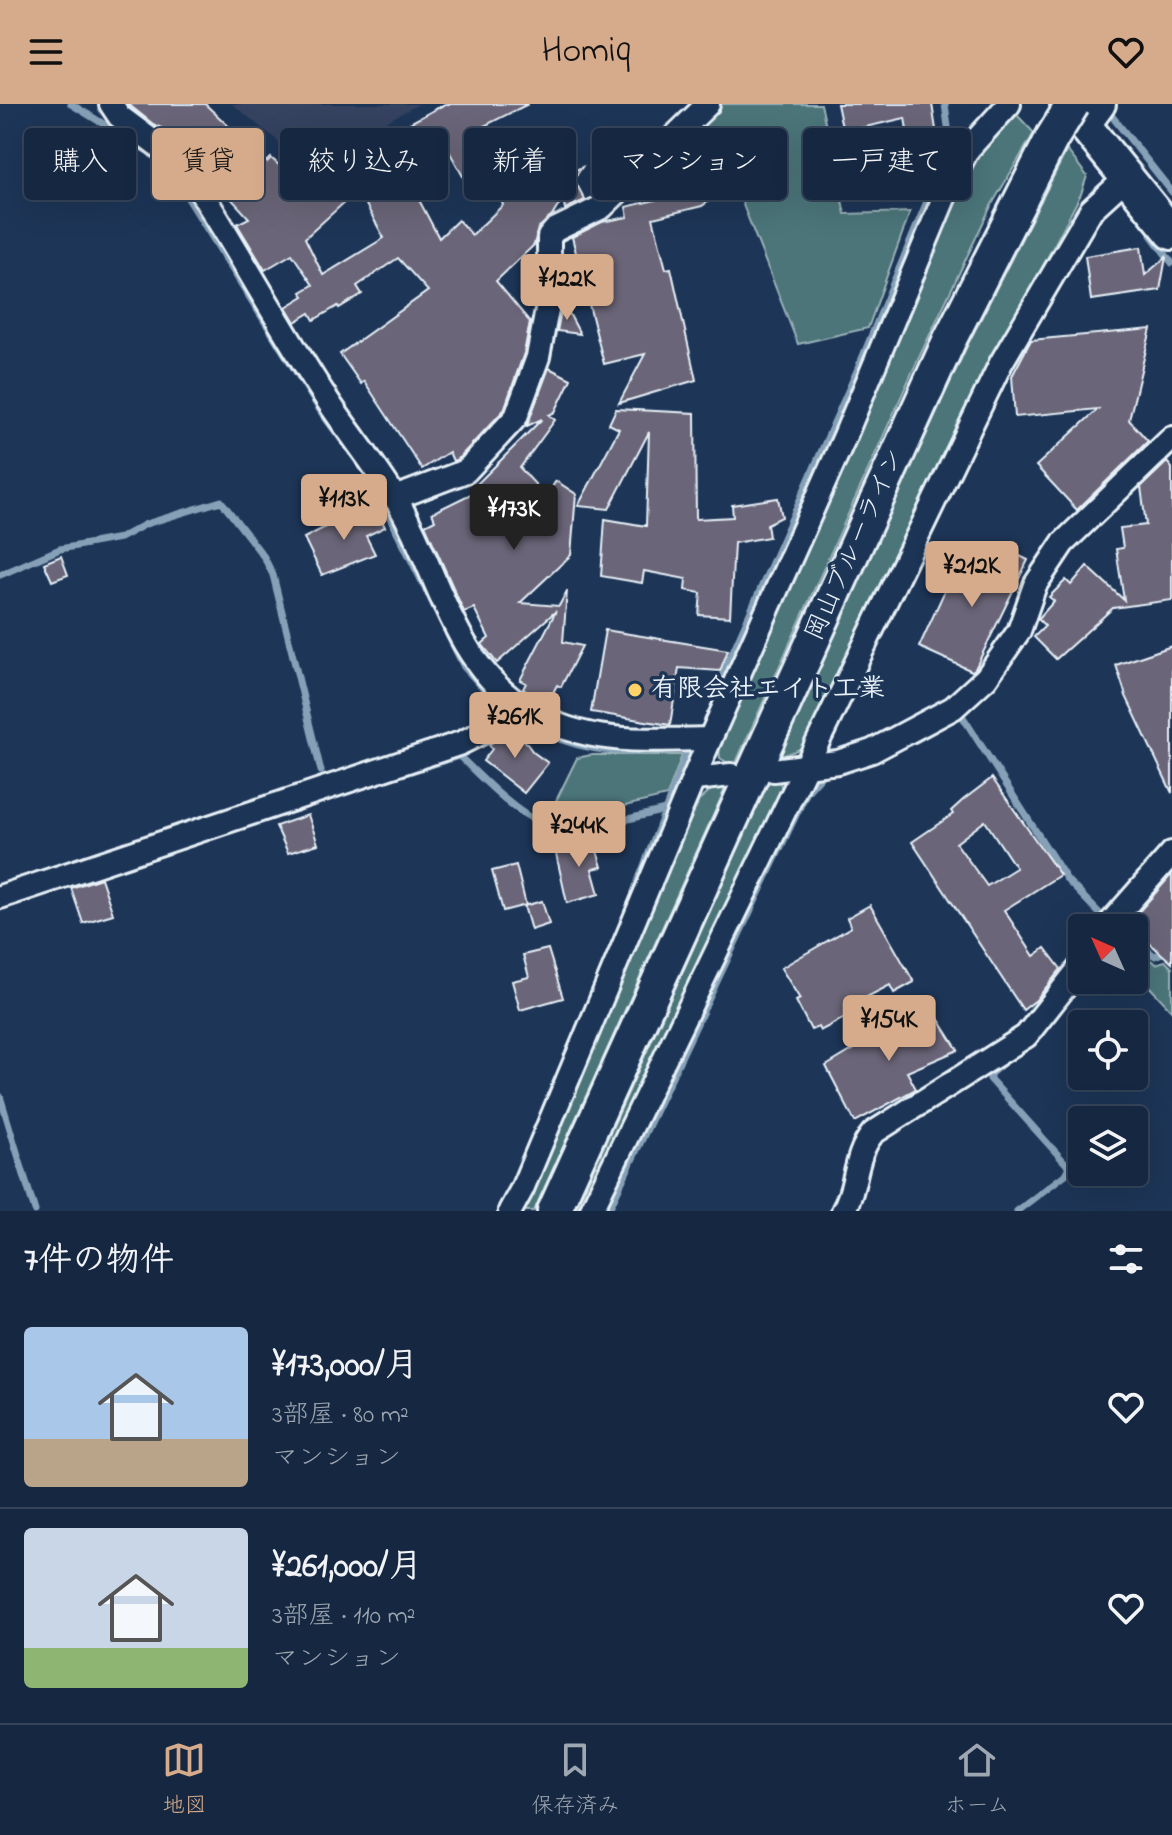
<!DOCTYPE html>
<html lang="ja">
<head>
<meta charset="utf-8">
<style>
  :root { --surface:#162841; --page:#1f3048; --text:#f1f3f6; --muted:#9ea6b1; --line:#35445a; --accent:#d6ab8b }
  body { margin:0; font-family:"Indie Flower","Klee One",sans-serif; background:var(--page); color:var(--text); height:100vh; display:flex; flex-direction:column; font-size:30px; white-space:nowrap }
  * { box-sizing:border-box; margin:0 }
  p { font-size:26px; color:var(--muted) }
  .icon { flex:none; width:44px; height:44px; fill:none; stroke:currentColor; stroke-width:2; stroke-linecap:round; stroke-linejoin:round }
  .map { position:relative; height:1107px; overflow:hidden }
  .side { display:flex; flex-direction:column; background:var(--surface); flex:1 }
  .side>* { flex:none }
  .guide { position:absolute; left:24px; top:24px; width:1124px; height:72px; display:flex; gap:16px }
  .needle { width:52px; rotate:315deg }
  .controls { position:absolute; left:1068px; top:810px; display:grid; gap:16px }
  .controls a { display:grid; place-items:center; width:80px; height:80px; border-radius:8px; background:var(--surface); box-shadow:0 8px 32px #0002,0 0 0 2px var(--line); font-size:40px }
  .price { position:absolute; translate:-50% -68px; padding:0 18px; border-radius:8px; background:var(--accent); color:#111; font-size:26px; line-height:52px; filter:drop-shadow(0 2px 4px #0008) }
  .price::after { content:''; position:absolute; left:50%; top:48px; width:24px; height:18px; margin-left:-12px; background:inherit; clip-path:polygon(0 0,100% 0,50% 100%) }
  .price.current { background:#222; color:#fff }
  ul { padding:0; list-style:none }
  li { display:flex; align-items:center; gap:24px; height:200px; padding:0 24px }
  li+li { border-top:2px solid var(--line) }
  li span { display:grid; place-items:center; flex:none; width:224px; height:160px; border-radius:8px; color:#555 }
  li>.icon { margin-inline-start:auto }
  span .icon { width:96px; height:96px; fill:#fffc; stroke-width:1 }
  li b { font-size:34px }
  h2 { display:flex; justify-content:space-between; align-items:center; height:96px; padding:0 24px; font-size:34px }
  .chip { padding:0 28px; border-radius:8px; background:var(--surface); box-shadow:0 8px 32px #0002,0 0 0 2px var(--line); font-size:28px; line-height:72px }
  .chip.current { background:var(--accent); color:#111 }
  header { display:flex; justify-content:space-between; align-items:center; height:104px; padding:0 24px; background:var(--accent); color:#111; font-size:36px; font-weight:600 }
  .tabs { display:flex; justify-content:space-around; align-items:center; height:112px; border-top:2px solid var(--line); background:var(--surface); font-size:22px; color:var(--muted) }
  .tabs a { display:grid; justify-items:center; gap:4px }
  .tabs .current { color:var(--accent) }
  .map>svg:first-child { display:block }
  .built { fill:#344361 }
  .green { fill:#4c7479; stroke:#9ab2b8; stroke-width:2 }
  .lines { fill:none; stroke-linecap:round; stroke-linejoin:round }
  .stream { stroke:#86a1b7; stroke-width:7 }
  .building { fill:#6a6578; stroke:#e8f1f8; stroke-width:2; fill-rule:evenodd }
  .minor-casing { stroke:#e8f1f8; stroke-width:28 }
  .tertiary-casing { stroke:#e8f1f8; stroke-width:34 }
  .secondary-casing { stroke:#e8f1f8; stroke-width:38 }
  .minor { stroke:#1d3557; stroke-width:22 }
  .tertiary { stroke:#1d3557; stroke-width:28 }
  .secondary { stroke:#1d3557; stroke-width:32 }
  .secondary-bridge-casing { stroke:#e8f1f8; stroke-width:38; stroke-linecap:butt }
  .secondary-bridge { stroke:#1d3557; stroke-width:32 }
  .poi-dot { fill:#ffd166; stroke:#1d3557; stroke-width:3 }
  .labels { text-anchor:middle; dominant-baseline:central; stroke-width:7; stroke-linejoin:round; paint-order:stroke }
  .street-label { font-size:26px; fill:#e8f1f8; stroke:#1d3557 }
  .poi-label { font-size:26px; font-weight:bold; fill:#e8f1f8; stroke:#1d3557; text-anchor:start }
</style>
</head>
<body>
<header><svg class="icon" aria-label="menu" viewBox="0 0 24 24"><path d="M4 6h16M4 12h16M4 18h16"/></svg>Homiq<svg class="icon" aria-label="heart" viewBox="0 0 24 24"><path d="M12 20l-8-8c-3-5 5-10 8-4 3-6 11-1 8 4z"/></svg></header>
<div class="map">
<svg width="1172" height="1107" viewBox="0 0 1172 1107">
  <rect width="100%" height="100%" fill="#1d3557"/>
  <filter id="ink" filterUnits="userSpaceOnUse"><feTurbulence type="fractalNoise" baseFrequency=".0125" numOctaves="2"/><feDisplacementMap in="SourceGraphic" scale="16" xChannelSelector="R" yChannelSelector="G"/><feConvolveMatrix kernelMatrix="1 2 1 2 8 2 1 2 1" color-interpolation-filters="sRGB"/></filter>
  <g filter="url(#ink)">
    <polygon class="built" points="232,0 419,0 307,60"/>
    <g class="green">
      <polygon points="716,0 821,0 845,110 910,108 868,224 798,240 741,96 698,18"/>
      <polygon points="1017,11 1034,29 991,102 915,262 734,663 720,654 719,644 736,601 974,53 994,29"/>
      <polygon points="1067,46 1087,72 1081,90 977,287 805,643 777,654 968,240"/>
      <polygon points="591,651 682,651 667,692 562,717 550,709 577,654"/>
      <polygon points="769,676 780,678 782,686 582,1107 575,1107"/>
      <polygon points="712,685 725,685 534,1107 525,1107 699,696"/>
      <polygon points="1134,844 1156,860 1165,857 1172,864 1172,907 1134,866"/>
    </g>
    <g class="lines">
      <g class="stream">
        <polyline points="71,0 149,48 174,72 321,308 373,379 436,506"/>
        <polyline points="1111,11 1172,88"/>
        <polyline points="1151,131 1172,159"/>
        <polyline points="1133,386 1172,349"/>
        <polyline points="0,471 60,445 120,434 146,420 221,397 264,453 273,471 321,667"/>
        <polyline points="448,531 464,563 483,584"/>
        <polyline points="723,570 856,269 942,61 950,38 945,0"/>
        <polyline points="961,610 1067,776 1102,812"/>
        <path d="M 530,622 C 573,645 614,651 663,646"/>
        <polyline points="916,636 954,615"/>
        <path d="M 327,694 L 459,652 C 492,683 527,725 575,728 L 665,706"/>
        <polyline points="634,788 689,644"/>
        <polyline points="1134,837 1155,852 1172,845"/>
        <polyline points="1053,915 1079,880"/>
        <polyline points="1002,960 990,970 990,975 1069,1063 1067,1069 1017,1107"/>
        <polyline points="0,992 35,1107"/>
        <polyline points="608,1107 807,688 825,668"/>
      </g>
    </g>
    <g class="building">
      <path d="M 128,0 L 205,0 L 267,58 L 271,54 L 299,79 L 445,0 L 528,0 L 470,29 L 488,60 L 532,37 L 553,77 L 558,75 L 550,44 L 557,41 L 571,68 L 582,63 L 574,75 L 585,96 L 565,105 L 563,94 L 552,112 L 538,124 L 534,141 L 496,177 L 530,218 L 524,249 L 504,306 L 458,355 L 453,357 L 449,348 L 422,365 L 364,277 L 361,280 L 340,250 L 428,187 L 398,154 L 357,182 L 362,190 L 339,204 L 338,202 L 314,216 L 310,209 L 295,218 L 286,203 L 304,192 L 301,188 L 313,181 L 292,150 L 265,166 L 237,120 L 249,114 L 185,44 L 190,38 L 153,20 ZM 437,37 L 443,50 L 449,47 L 465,76 L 482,67 L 484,78 L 493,77 L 503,101 L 472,131 L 458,116 L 439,134 L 399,58 ZM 358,86 L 384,134 L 323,171 L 305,134 Z"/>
      <polygon points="837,0 932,0 939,45 911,49 905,14 843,28"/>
      <polygon points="706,56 723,87 702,102 653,114 666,165 671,164 696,276 619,299 645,250 604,260 572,133 602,118 628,113 626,103 676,91 669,77"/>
      <polygon points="1141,143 1145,171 1166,153 1160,186 1091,196 1085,152"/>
      <polygon points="563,198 580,230 557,227"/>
      <polygon points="1151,225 1129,316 1148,337 1077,406 1036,362 1098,305 1015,313 1012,272 1031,236"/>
      <polygon points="549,264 571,275 555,308 549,311 555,316 520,364 546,392 556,377 576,390 571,451 520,499 559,502 567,487 563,538 582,542 561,583 557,581 547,600 523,585 526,579 520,576 556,507 497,559 482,540 489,534 474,504 464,508 425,421 435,416 432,409 479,386 477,380 542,315 527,322"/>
      <polygon points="616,305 695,309 696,415 733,413 732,401 778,394 782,413 767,420 769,433 734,439 730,513 699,511 701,489 685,486 686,475 644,467 642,479 601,472 605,415 646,422 649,328 609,405 578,402 619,325 609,320"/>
      <polygon points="1167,358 1172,364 1172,496 1113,504 1056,555 1034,533 1045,522 1038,515 1054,497 1049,493 1066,476 1071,481 1087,462 1124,496 1116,445 1123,444 1120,424 1146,421 1141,383"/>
      <polygon points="377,406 385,423 366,432 375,450 322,471 304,434 355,408 358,415"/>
      <polygon points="1003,444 1028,456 975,565 972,567 919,543 961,451 990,465"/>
      <polygon points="61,452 68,471 52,477 44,459"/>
      <polygon points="605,526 728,546 720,567 679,564 670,621 591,608"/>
      <polygon points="1172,542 1172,689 1126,592 1116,561"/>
      <polygon points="513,621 533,648 548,659 524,689 483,657 492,645 489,641"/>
      <path d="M 992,674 L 1060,771 L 1004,806 L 1034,852 L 1045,844 L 1061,865 L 1036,896 L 1023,906 L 912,738 L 953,710 L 951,707 L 963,696 ZM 985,717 L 1016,764 L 987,782 L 956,739 Z"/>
      <polygon points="308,711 318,740 288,749 276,722"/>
      <polygon points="593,734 602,763 592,765 599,790 567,799 555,745"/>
      <polygon points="516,761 526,801 503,807 492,767"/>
      <polygon points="1172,770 1172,859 1128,820"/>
      <polygon points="101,774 113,810 83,819 71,784"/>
      <polygon points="542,797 549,820 531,826 524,802"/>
      <polygon points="870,801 914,878 894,889 890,881 859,897 863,904 820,927 818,923 811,926 796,897 800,895 781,864 851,823 847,814"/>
      <polygon points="548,845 563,894 520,906 512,877 529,873 523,851"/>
      <polygon points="929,900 958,946 907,968 916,985 855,1018 826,962"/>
    </g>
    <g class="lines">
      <defs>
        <g id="minor">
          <path d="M 111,0 L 119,12 L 175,54 L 192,74 C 239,147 280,224 328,297 C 349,329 374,359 394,392 C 436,459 449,550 517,599 C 577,642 640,636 710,635"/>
          <polyline points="395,394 466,367 516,313 538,253 549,195 549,133 555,126 602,103 708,0"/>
          <polyline points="773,666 838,658 872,647 953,604 986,574 1019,527 1035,481 1063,439 1172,334"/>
          <polyline points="695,675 731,671"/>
          <polyline points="0,793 461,639 491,624 516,598"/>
          <polyline points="1106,824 1172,749"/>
          <polyline points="510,1107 522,1085 710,635 845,332 951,77 968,45 1009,0"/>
          <polyline points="591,1107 1001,259 1091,106 1126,74"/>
          <path d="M 843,1107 C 858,1082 853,1053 873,1029 L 1026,932 L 1082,861"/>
        </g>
        <polyline id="tertiary" points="1085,22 1101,0"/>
        <g id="secondary">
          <polyline points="1067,0 1172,129"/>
          <polyline points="554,1107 949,237 1052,34"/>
        </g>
      </defs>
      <use href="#minor" class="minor-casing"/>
      <use href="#tertiary" class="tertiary-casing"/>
      <use href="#secondary" class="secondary-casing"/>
      <use href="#minor" class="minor"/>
      <use href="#tertiary" class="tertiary"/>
      <use href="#secondary" class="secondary"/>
      <defs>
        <polyline id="secondary-bridge" points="1052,34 1073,0"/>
      </defs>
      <use href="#secondary-bridge" class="secondary-bridge-casing"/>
      <use href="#secondary-bridge" class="secondary-bridge"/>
    </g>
  </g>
  <circle class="poi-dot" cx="635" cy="586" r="8"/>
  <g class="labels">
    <g class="street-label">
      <text transform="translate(856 441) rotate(-66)">岡山ブルーライン</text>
    </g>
    <g class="poi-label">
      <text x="651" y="586">有限会社エイト工業</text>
    </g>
  </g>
</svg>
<div class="controls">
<a><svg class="needle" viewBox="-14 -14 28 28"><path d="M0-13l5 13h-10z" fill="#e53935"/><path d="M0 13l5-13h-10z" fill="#9ea6b1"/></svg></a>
<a><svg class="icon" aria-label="locate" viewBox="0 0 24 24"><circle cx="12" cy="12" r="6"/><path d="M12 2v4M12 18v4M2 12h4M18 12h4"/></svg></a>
<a><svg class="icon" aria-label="layers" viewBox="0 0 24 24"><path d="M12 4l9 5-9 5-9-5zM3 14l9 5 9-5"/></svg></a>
</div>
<b class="price" style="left:567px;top:218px">¥122K</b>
<b class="price" style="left:344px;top:438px">¥113K</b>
<b class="price current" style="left:514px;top:448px">¥173K</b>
<b class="price" style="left:972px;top:505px">¥212K</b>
<b class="price" style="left:515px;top:656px">¥261K</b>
<b class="price" style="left:579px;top:765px">¥244K</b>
<b class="price" style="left:889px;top:959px">¥154K</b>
<div class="guide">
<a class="chip">購入</a>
<a class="chip current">賃貸</a>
<a class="chip">絞り込み</a>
<a class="chip">新着</a>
<a class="chip">マンション</a>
<a class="chip">一戸建て</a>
</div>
</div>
<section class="side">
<h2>7件の物件<svg class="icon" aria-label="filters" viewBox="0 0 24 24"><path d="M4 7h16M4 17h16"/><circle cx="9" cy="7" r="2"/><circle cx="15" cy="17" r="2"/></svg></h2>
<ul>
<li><span style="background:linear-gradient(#a9c7e8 70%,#b9a48a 0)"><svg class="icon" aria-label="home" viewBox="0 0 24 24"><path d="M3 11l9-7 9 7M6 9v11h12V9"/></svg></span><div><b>¥173,000/月</b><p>3部屋 · 80 m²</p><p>マンション</p></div><svg class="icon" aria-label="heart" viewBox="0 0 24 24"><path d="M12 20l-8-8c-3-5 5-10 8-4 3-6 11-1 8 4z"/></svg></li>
<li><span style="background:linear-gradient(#c9d6e8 75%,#8fb573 0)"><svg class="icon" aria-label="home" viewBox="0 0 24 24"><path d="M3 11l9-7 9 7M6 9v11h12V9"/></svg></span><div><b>¥261,000/月</b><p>3部屋 · 110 m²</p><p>マンション</p></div><svg class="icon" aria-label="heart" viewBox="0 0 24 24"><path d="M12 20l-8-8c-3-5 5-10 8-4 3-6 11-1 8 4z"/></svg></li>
</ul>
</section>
<nav class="tabs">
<a class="current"><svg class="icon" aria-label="map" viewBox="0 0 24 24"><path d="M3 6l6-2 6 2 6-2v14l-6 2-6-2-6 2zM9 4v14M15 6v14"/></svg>地図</a>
<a><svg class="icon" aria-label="saved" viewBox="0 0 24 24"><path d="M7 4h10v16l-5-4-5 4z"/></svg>保存済み</a>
<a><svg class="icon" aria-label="home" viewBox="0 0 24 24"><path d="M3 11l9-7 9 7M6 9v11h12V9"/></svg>ホーム</a>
</nav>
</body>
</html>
